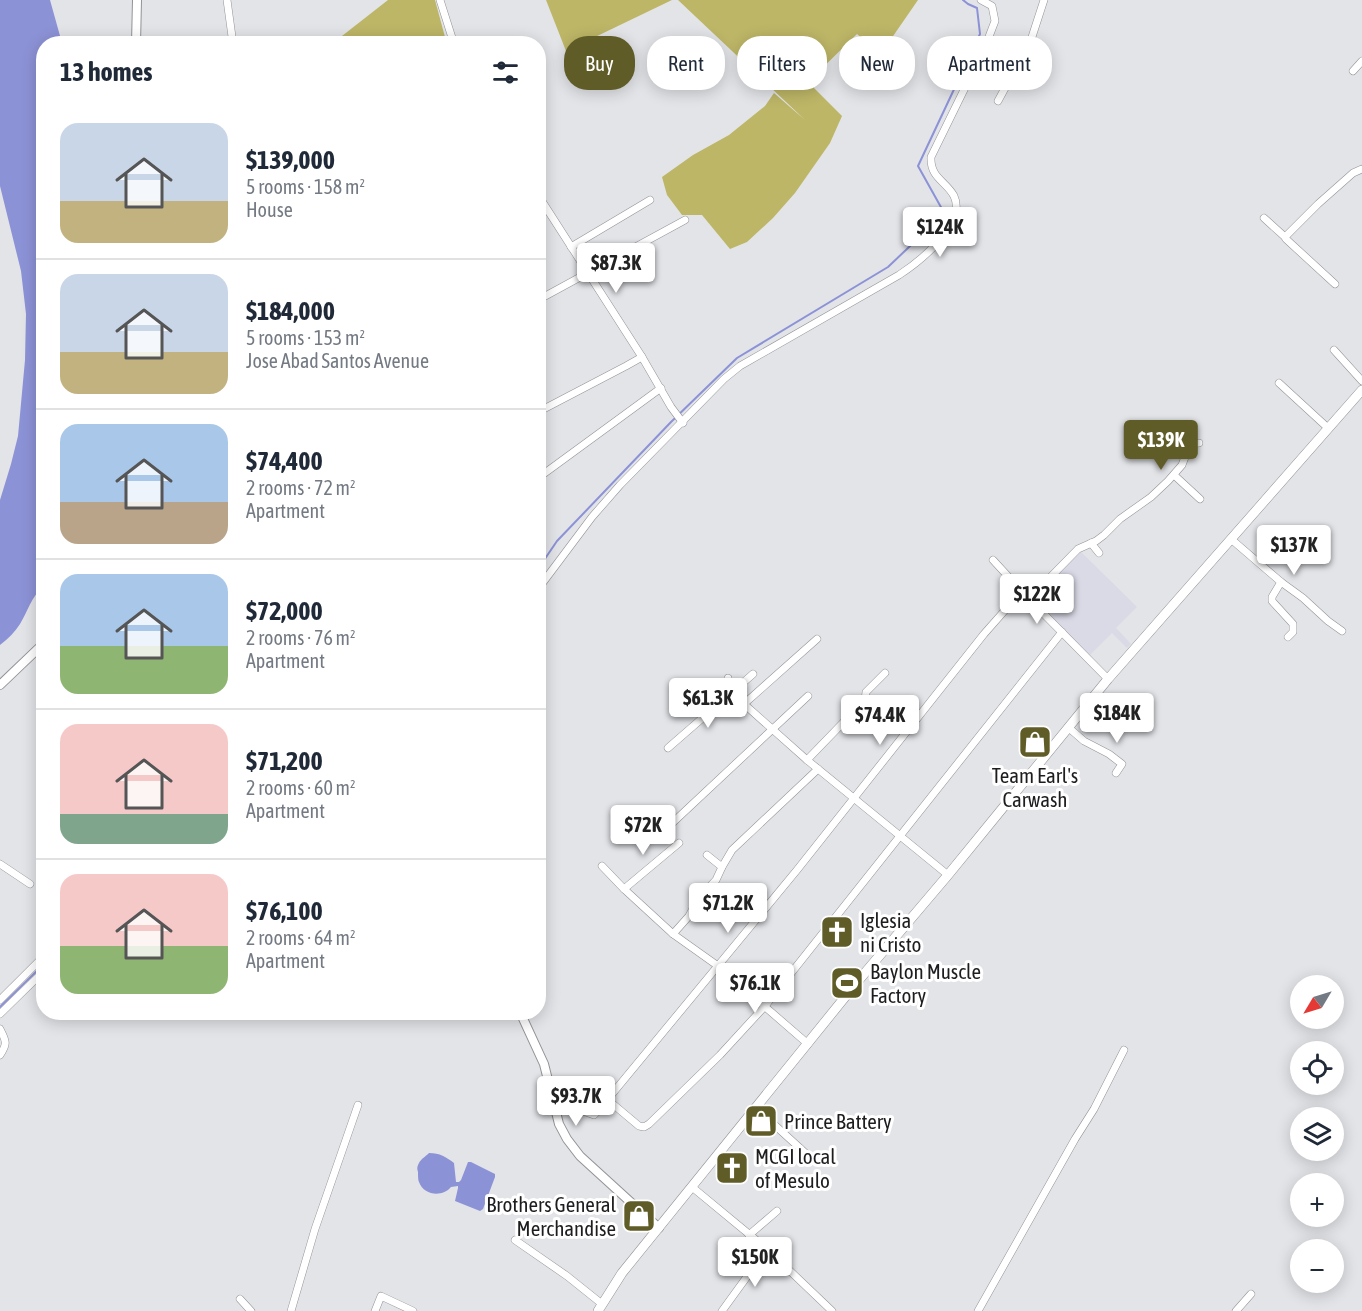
<!DOCTYPE html>
<html lang="en">
<head>
<meta charset="utf-8">
<style>
  :root { --surface:#fff; --page:#f2f2f3; --text:#1f2937; --muted:#747a83; --line:#e0e1e3; --accent:#605c28 }
  body { margin:0; font-family:"Asap Condensed",sans-serif; background:var(--page); color:var(--text); height:100vh; display:flex; flex-direction:column; font-size:22px; white-space:nowrap }
  * { box-sizing:border-box; margin:0 }
  p { font-size:20px; color:var(--muted) }
  .icon { flex:none; width:33px; height:33px; fill:none; stroke:currentColor; stroke-width:2; stroke-linecap:round; stroke-linejoin:round }
  .map { position:relative; flex:1; overflow:hidden }
  .panel { position:absolute; left:36px; top:36px; width:510px; height:984px; display:flex; flex-direction:column; background:var(--surface); border-radius:24px; box-shadow:0 3px 15px #0003 }
  .panel>* { flex:none }
  .hud { position:absolute; left:564px; top:36px; width:570px; height:54px; display:flex; gap:12px }
  .needle { width:39px; rotate:232deg }
  .tools { position:absolute; left:1290px; top:975px; display:grid; gap:12px }
  .tools a { display:grid; place-items:center; width:54px; height:54px; border-radius:50%; background:var(--surface); box-shadow:0 3px 15px #0003; font-size:30px }
  .price { position:absolute; translate:-50% -51px; padding:0 14px; border-radius:6px; background:#fff; color:#222; font-size:20px; line-height:39px; filter:drop-shadow(0 2px 3px #0008) }
  .price::after { content:''; position:absolute; left:50%; top:36px; width:18px; height:14px; margin-left:-9px; background:inherit; clip-path:polygon(0 0,100% 0,50% 100%) }
  .price.active { background:var(--accent); color:#fff }
  ul { padding:0; list-style:none }
  li { display:flex; align-items:center; gap:18px; height:150px; padding:0 24px }
  li+li { border-top:2px solid var(--line) }
  li span { display:grid; place-items:center; flex:none; width:168px; height:120px; border-radius:18px; color:#555 }
  li>.icon { margin-inline-start:auto }
  span .icon { width:72px; height:72px; fill:#fffc; stroke-width:1 }
  li b { font-size:26px }
  h2 { display:flex; justify-content:space-between; align-items:center; height:72px; padding:0 24px; font-size:26px }
  .chip { padding:0 21px; border-radius:24px; background:var(--surface); box-shadow:0 3px 15px #0003; font-size:21px; line-height:54px }
  .chip.active { background:var(--accent); color:#fff }
  .map>svg:first-child { display:block }
  .built { fill:#d9dae6 }
  .forest { fill:#bdb667 }
  .water { fill:#8c92d6 }
  .lines { fill:none; stroke-linecap:round; stroke-linejoin:round }
  .stream { stroke:#8c92d6; stroke-width:2 }
  .minor-casing { stroke:#929396; stroke-width:8 }
  .major-casing { stroke:#929396; stroke-width:10 }
  .highway-casing { stroke:#929396; stroke-width:10 }
  .minor { stroke:#fff; stroke-width:7 }
  .major { stroke:#fff; stroke-width:8 }
  .highway { stroke:#fff; stroke-width:9 }
  .labels { text-anchor:middle; dominant-baseline:central; stroke-width:6; stroke-linejoin:round; paint-order:stroke }
  .poi-label { font-size:21px; fill:#1d1d1f; stroke:#fff; text-anchor:start }
</style>
</head>
<body>
<div class="map">
<svg width="1362" height="1311" viewBox="0 0 1362 1311">
  <rect width="100%" height="100%" fill="#e3e4e8"/>
  <polygon class="built" points="1081,552 1137,607 1116,628 1131,644 1127,648 1112,633 1089,656 1033,600"/>
  <g class="forest">
    <polygon points="388,0 435,0 445,37 437,43 333,43"/>
    <polygon points="546,0 672,0 566,51"/>
    <polygon points="678,0 918,0 880,55 857,34 808,82 842,116 830,143 795,193 773,218 747,242 730,249 702,215 682,215 667,195 662,177 693,155 729,135 765,106 774,93 805,120"/>
  </g>
  <g class="water">
    <path d="M 0,0 L 50,0 L 62,43 L 44,44 L 43,587 C 31,597 28,611 20,624 C 15,632 8,639 0,645 L 0,500 L 11,464 L 18,436 L 25,360 L 26,314 L 21,271 L 0,186 Z"/>
    <path d="M 429,1153 C 440,1153 446,1157 454,1163 L 456,1182 L 459,1182 L 461,1180 L 468,1162 L 471,1162 L 495,1174 L 495,1177 L 483,1209 L 480,1211 L 455,1201 L 458,1188 L 458,1186 L 451,1187 C 443,1197 424,1196 419,1182 C 418,1180 418,1175 418,1172 C 417,1168 417,1167 419,1163 C 421,1159 426,1156 429,1153 Z"/>
  </g>
  <g class="lines">
    <g class="stream">
      <polyline points="538,569 557,541 671,422 737,358 888,267 929,228 942,209 918,166 980,34 977,8 968,4 963,0"/>
      <polyline points="0,1007 44,964"/>
    </g>
    <defs>
      <g id="minor">
        <polyline points="227,0 233,44"/>
        <polyline points="440,0 454,44"/>
        <polyline points="1353,71 1362,61"/>
        <polyline points="998,101 1031,40 1044,0"/>
        <polyline points="538,195 642,357 671,407 683,423"/>
        <polyline points="1264,218 1285,237"/>
        <polyline points="571,247 650,200"/>
        <polyline points="1335,284 1286,239 1285,237 1318,204 1353,173 1362,169"/>
        <polyline points="538,300 685,220"/>
        <polyline points="1334,350 1362,381"/>
        <polyline points="1279,383 1328,428"/>
        <polyline points="538,412 626,366 642,357"/>
        <polyline points="1174,475 1200,499"/>
        <polyline points="538,478 661,388"/>
        <polyline points="1231,539 1281,582 1303,598 1328,621 1342,631"/>
        <polyline points="1091,543 1099,553"/>
        <polyline points="993,560 1029,599 1108,679"/>
        <polyline points="1281,582 1272,597 1272,601 1293,624 1293,632 1288,637"/>
        <path d="M 538,589 L 592,517 L 620,485 L 724,379 L 740,366 L 899,275 C 919,262 967,224 954,196 C 946,181 930,178 931,157 L 985,47 L 995,21 L 992,6 L 981,0"/>
        <polyline points="1029,599 1078,549 1096,541 1104,535 1120,519 1151,497 1168,481 1182,465 1190,444 1199,443"/>
        <polyline points="728,678 726,685 744,704 807,760 948,875"/>
        <polyline points="744,704 817,639"/>
        <polyline points="1069,728 1084,741 1109,754 1122,764 1116,773"/>
        <polyline points="668,748 753,674"/>
        <polyline points="807,760 865,700 866,692 885,673"/>
        <polyline points="667,828 808,696"/>
        <polyline points="0,864 30,884"/>
        <polyline points="602,866 624,889 673,934 718,966 808,1044"/>
        <polyline points="722,867 732,850 818,769"/>
        <polyline points="624,889 679,843"/>
        <polyline points="673,934 689,916 698,899 716,880 722,867 707,855"/>
        <polyline points="0,1000 44,956"/>
        <polyline points="0,1014 44,971"/>
        <path d="M 0,1029 C 6,1041 8,1043 0,1055"/>
        <polyline points="549,1084 583,1111 594,1115 598,1111 797,870 984,634 1022,591"/>
        <polyline points="608,1100 639,1126 644,1127 649,1124 720,1055 765,1006 1062,632"/>
        <polyline points="756,1108 813,1160"/>
        <polyline points="692,1187 767,1249 832,1311"/>
        <polyline points="749,1235 777,1211"/>
        <polyline points="515,1240 567,1276 602,1304"/>
        <polyline points="240,1299 251,1311"/>
        <polyline points="291,1311 315,1229 358,1105"/>
        <polyline points="375,1311 381,1296 413,1311"/>
        <polyline points="722,1311 767,1249"/>
        <polyline points="978,1311 1075,1139 1094,1109 1124,1050"/>
        <polyline points="1236,1311 1251,1294"/>
      </g>
      <g id="major">
        <polyline points="136,44 137,0"/>
        <polyline points="0,685 44,643"/>
        <polyline points="520,1012 544,1064 559,1124 567,1139 580,1156 659,1228"/>
      </g>
      <polyline id="highway" points="598,1311 622,1273 858,981 948,875 1108,679 1362,390"/>
    </defs>
    <use href="#minor" class="minor-casing"/>
    <use href="#major" class="major-casing"/>
    <use href="#highway" class="highway-casing"/>
    <use href="#minor" class="minor"/>
    <use href="#major" class="major"/>
    <use href="#highway" class="highway"/>
  </g>
  <defs>
    <symbol id="shop-square" viewBox="-11 -11 22 22"><rect x="-9" y="-9" width="18" height="18" rx="4" fill="#605c28" stroke="#fff"/><path d="M-5-2.5h2.3a2.7 3.5 0 0 1 5.4 0H5L5.5 6h-11ZM-1.5-2.5h3a1.5 2.3 0 0 0-3 0Z" fill="#fff"/></symbol>
    <symbol id="church-square" viewBox="-11 -11 22 22"><rect x="-9" y="-9" width="18" height="18" rx="4" fill="#605c28" stroke="#fff"/><path d="M-1.2-6h2.4v3.5h3.3v2.4h-3.3V6h-2.4V-.1h-3.3v-2.4h3.3Z" fill="#fff"/></symbol>
    <symbol id="stadium-square" viewBox="-11 -11 22 22"><rect x="-9" y="-9" width="18" height="18" rx="4" fill="#605c28" stroke="#fff"/><path d="M0-5a6.5 5 0 1 0 0 10a6.5 5 0 1 0 0-10ZM-3.5-1.8h7v3.6h-7Z" fill="#fff"/></symbol>
  </defs>
  <g fill-rule="evenodd">
    <use href="#shop-square" x="1016" y="723" width="38" height="38"/>
    <use href="#church-square" x="818" y="913" width="38" height="38"/>
    <use href="#stadium-square" x="828" y="964" width="38" height="38"/>
    <use href="#shop-square" x="742" y="1102" width="38" height="38"/>
    <use href="#church-square" x="713" y="1149" width="38" height="38"/>
    <use href="#shop-square" x="620" y="1197" width="38" height="38"/>
  </g>
  <g class="labels">
    <g class="poi-label">
      <text x="1035" y="775" text-anchor="middle">Team Earl's<tspan x="1035" dy="24">Carwash</tspan></text>
      <text x="860" y="920">Iglesia<tspan x="860" dy="24">ni Cristo</tspan></text>
      <text x="870" y="971">Baylon Muscle<tspan x="870" dy="24">Factory</tspan></text>
      <text x="784" y="1121">Prince Battery</text>
      <text x="755" y="1156">MCGI local<tspan x="755" dy="24">of Mesulo</tspan></text>
      <text x="616" y="1204" text-anchor="end">Brothers General<tspan x="616" dy="24">Merchandise</tspan></text>
    </g>
  </g>
</svg>
<div class="tools">
<a><svg class="needle" viewBox="-14 -14 28 28"><path d="M0-13l5 13h-10z" fill="#e53935"/><path d="M0 13l5-13h-10z" fill="#747a83"/></svg></a>
<a><svg class="icon" aria-label="locate" viewBox="0 0 24 24"><circle cx="12" cy="12" r="6"/><path d="M12 2v4M12 18v4M2 12h4M18 12h4"/></svg></a>
<a><svg class="icon" aria-label="layers" viewBox="0 0 24 24"><path d="M12 4l9 5-9 5-9-5zM3 14l9 5 9-5"/></svg></a>
<a>+</a>
<a>−</a>
</div>
<b class="price" style="left:940px;top:258px">$124K</b>
<b class="price" style="left:616px;top:294px">$87.3K</b>
<b class="price active" style="left:1161px;top:471px">$139K</b>
<b class="price" style="left:1294px;top:576px">$137K</b>
<b class="price" style="left:1037px;top:625px">$122K</b>
<b class="price" style="left:708px;top:729px">$61.3K</b>
<b class="price" style="left:1117px;top:744px">$184K</b>
<b class="price" style="left:880px;top:746px">$74.4K</b>
<b class="price" style="left:643px;top:856px">$72K</b>
<b class="price" style="left:728px;top:934px">$71.2K</b>
<b class="price" style="left:755px;top:1014px">$76.1K</b>
<b class="price" style="left:576px;top:1127px">$93.7K</b>
<b class="price" style="left:755px;top:1288px">$150K</b>
<div class="hud">
<a class="chip active">Buy</a>
<a class="chip">Rent</a>
<a class="chip">Filters</a>
<a class="chip">New</a>
<a class="chip">Apartment</a>
</div>
<section class="panel">
<h2>13 homes<svg class="icon" aria-label="filters" viewBox="0 0 24 24"><path d="M4 7h16M4 17h16"/><circle cx="9" cy="7" r="2"/><circle cx="15" cy="17" r="2"/></svg></h2>
<ul>
<li><span style="background:linear-gradient(#c9d6e8 65%,#c2b280 0)"><svg class="icon" aria-label="home" viewBox="0 0 24 24"><path d="M3 11l9-7 9 7M6 9v11h12V9"/></svg></span><div><b>$139,000</b><p>5 rooms · 158 m²</p><p>House</p></div></li>
<li><span style="background:linear-gradient(#c9d6e8 65%,#c2b280 0)"><svg class="icon" aria-label="home" viewBox="0 0 24 24"><path d="M3 11l9-7 9 7M6 9v11h12V9"/></svg></span><div><b>$184,000</b><p>5 rooms · 153 m²</p><p>Jose Abad Santos Avenue</p></div></li>
<li><span style="background:linear-gradient(#a9c7e8 65%,#b9a48a 0)"><svg class="icon" aria-label="home" viewBox="0 0 24 24"><path d="M3 11l9-7 9 7M6 9v11h12V9"/></svg></span><div><b>$74,400</b><p>2 rooms · 72 m²</p><p>Apartment</p></div></li>
<li><span style="background:linear-gradient(#a9c7e8 60%,#8fb573 0)"><svg class="icon" aria-label="home" viewBox="0 0 24 24"><path d="M3 11l9-7 9 7M6 9v11h12V9"/></svg></span><div><b>$72,000</b><p>2 rooms · 76 m²</p><p>Apartment</p></div></li>
<li><span style="background:linear-gradient(#f6c9c9 75%,#7fa58c 0)"><svg class="icon" aria-label="home" viewBox="0 0 24 24"><path d="M3 11l9-7 9 7M6 9v11h12V9"/></svg></span><div><b>$71,200</b><p>2 rooms · 60 m²</p><p>Apartment</p></div></li>
<li><span style="background:linear-gradient(#f6c9c9 60%,#8fb573 0)"><svg class="icon" aria-label="home" viewBox="0 0 24 24"><path d="M3 11l9-7 9 7M6 9v11h12V9"/></svg></span><div><b>$76,100</b><p>2 rooms · 64 m²</p><p>Apartment</p></div></li>
</ul>
</section>
</div>
</body>
</html>
